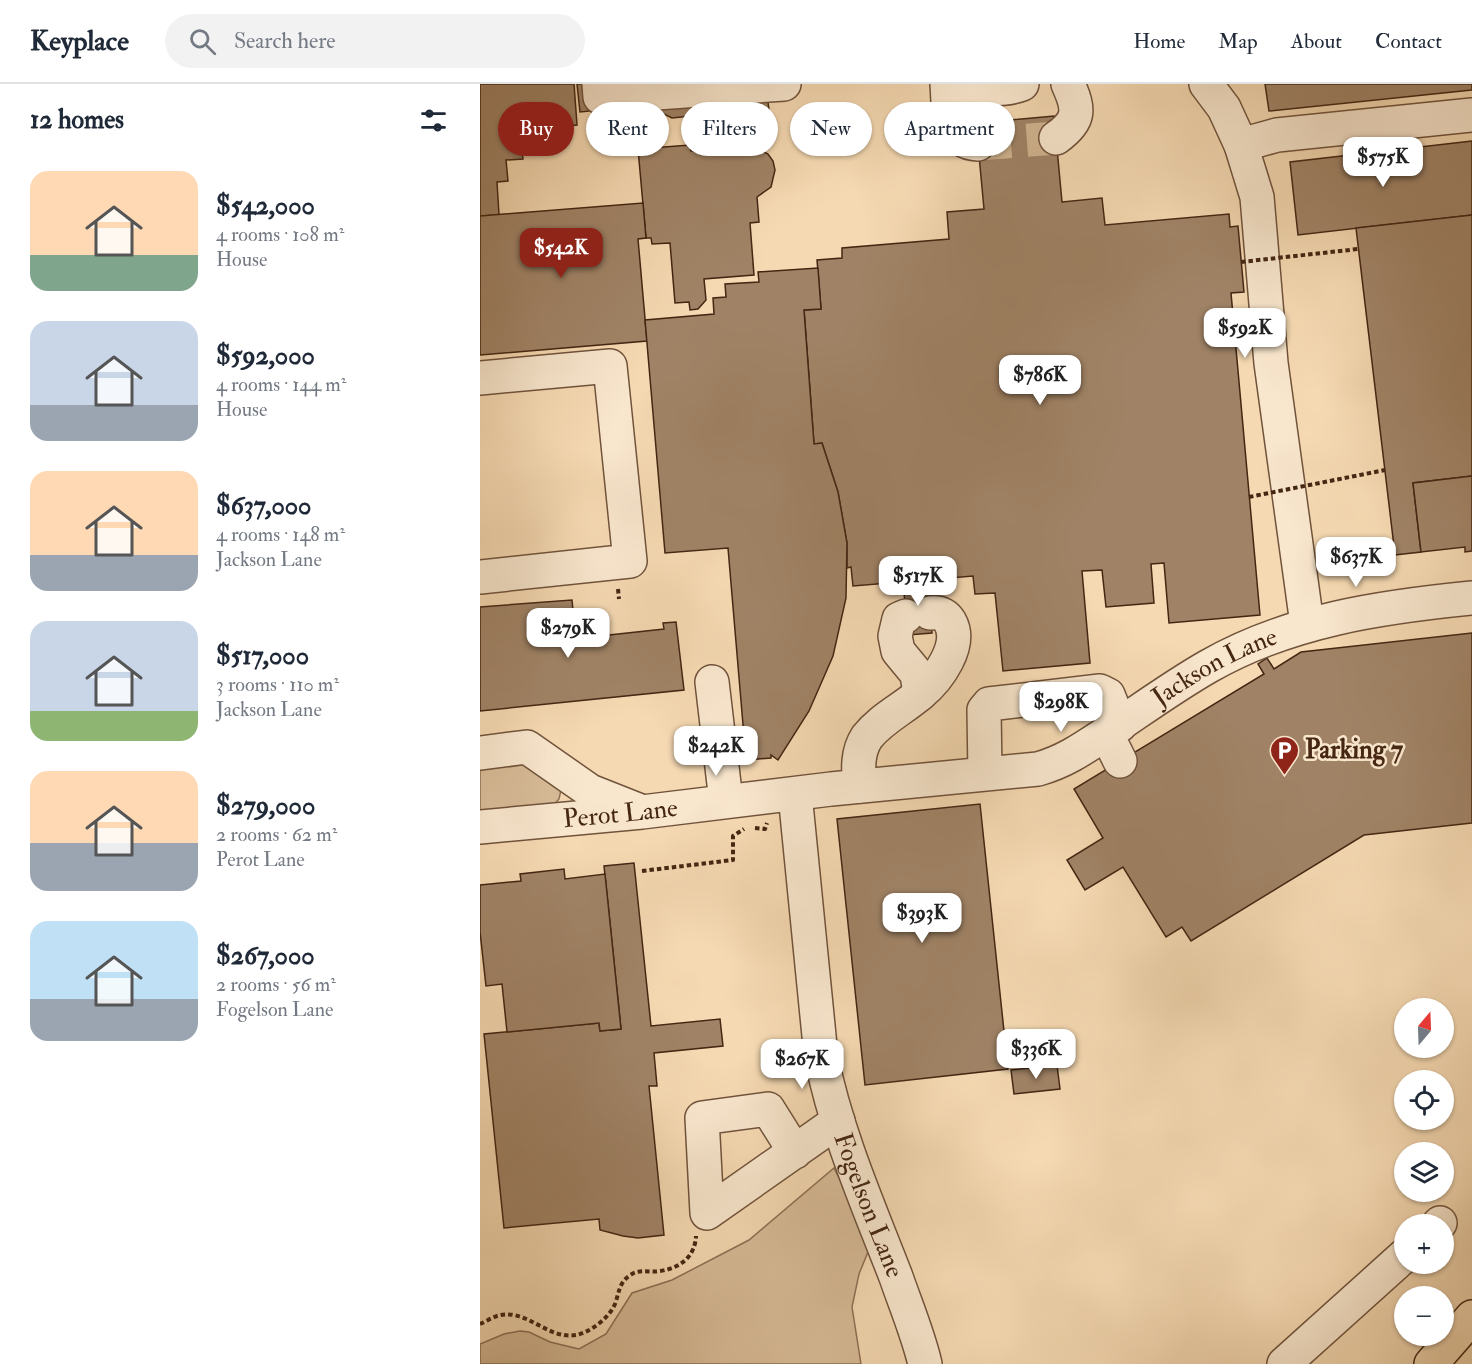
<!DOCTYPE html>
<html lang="en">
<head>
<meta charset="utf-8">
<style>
  :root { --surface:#fff; --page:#f2f2f3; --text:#1f2937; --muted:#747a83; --line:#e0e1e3; --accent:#8f2418 }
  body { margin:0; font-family:"IM FELL Double Pica",serif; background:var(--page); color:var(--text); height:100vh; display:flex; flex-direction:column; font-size:22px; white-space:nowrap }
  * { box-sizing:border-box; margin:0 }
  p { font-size:20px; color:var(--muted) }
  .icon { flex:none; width:33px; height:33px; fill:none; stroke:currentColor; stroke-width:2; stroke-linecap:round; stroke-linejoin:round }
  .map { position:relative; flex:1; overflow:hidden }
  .details { display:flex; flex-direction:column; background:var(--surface); width:480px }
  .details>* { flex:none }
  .top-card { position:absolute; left:18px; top:18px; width:570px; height:54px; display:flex; gap:12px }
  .needle { width:39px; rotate:19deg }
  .controls { position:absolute; left:914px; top:914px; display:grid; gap:12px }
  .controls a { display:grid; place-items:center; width:60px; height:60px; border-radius:50%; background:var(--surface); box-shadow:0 2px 4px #0004; font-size:30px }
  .price { position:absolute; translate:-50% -51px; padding:0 14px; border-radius:12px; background:#fff; color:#222; font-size:20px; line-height:39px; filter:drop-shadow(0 2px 3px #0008) }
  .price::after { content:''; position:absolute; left:50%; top:36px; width:18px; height:14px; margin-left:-9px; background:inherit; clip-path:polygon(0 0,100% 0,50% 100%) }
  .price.on { background:var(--accent); color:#fff }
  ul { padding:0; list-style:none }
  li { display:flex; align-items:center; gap:18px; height:150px; padding:0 30px }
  li span { display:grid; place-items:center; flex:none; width:168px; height:120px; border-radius:18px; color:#555 }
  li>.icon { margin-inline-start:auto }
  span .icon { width:72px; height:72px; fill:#fffc; stroke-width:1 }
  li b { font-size:26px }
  h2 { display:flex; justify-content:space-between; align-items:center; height:72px; padding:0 30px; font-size:26px }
  .chip { padding:0 21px; border-radius:27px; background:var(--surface); box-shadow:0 2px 4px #0004; font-size:21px; line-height:54px }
  .chip.on { background:var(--accent); color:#fff }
  header { display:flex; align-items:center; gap:36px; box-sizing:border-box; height:84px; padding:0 30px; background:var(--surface); border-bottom:2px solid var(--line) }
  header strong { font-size:28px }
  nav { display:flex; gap:33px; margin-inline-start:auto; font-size:21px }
  .search { width:420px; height:54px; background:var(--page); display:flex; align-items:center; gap:15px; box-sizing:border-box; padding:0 21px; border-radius:33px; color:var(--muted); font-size:22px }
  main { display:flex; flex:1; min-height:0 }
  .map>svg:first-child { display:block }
  .green { fill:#d7bb97; stroke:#8e7055; stroke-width:1.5 }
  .building { fill:#a08366; stroke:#442613; stroke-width:1.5 }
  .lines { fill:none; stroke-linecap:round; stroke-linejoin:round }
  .minor-tunnel { stroke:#d2b592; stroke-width:33; stroke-dasharray:33 16; stroke-linecap:butt }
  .minor-casing { stroke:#70533b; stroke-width:36 }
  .major-casing { stroke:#442613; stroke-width:36 }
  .path { stroke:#442613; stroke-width:4; stroke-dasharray:4.5 3; stroke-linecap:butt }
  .minor { stroke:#f8e6cd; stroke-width:33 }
  .major { stroke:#f5d9b2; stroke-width:33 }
  .path-bridge { stroke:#442613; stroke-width:4; stroke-dasharray:4.5 3; stroke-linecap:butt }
  .labels { text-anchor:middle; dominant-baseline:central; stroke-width:5; stroke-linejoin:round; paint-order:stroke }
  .street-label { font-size:26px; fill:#442613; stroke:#f8e6cd }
  .poi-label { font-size:26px; font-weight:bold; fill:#442613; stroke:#f8e6cd; text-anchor:start }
</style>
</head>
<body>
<header>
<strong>Keyplace</strong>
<div class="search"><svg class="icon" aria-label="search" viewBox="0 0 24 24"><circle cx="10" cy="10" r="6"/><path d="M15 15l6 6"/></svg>Search here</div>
<nav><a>Home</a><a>Map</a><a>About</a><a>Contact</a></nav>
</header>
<main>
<section class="details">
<h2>12 homes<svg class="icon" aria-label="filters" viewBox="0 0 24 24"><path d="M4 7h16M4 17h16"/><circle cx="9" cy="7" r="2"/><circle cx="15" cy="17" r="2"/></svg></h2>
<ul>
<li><span style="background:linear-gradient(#ffd9b3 70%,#7fa58c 0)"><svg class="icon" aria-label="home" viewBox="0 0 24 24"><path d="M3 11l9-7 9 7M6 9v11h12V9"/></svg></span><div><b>$542,000</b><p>4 rooms · 108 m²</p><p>House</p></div></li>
<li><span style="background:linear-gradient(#c9d6e8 70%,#9aa5b1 0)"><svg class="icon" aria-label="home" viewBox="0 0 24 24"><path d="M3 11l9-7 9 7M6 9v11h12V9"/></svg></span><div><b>$592,000</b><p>4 rooms · 144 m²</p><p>House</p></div></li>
<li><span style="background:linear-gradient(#ffd9b3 70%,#9aa5b1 0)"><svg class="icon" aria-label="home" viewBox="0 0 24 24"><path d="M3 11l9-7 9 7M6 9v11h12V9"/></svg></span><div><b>$637,000</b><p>4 rooms · 148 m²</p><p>Jackson Lane</p></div></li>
<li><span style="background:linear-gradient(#c9d6e8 75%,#8fb573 0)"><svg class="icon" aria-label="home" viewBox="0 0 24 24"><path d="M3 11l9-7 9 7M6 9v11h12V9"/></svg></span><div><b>$517,000</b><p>3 rooms · 110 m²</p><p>Jackson Lane</p></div></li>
<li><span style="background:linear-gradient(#ffd9b3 60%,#9aa5b1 0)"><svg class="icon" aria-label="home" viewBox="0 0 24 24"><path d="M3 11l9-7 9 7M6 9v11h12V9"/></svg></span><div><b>$279,000</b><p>2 rooms · 62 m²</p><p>Perot Lane</p></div></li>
<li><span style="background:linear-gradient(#bfe0f5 65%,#9aa5b1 0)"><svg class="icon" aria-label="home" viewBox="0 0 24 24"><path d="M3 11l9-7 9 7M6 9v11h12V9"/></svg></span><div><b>$267,000</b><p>2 rooms · 56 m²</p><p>Fogelson Lane</p></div></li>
</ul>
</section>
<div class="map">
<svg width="992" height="1280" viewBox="0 0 992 1280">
  <rect width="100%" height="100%" fill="#f5d9b2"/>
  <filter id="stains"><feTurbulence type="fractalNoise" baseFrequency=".00333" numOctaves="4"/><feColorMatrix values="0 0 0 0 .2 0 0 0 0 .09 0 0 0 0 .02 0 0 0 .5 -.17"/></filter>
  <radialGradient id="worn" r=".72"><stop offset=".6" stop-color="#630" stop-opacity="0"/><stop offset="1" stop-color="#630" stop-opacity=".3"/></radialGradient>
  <g class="green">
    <polygon points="48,676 81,706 79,715 72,723 0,731 0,681"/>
    <polygon points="354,1084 392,1158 379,1190 372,1223 381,1280 0,1280 0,1260 24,1250 40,1247 49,1248 70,1258 99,1265 126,1250 152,1209 192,1196 269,1156"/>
  </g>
  <g class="building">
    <polygon points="0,0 94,0 97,41 54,45 56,66 42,67 43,75 26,76 28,97 17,98 19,131 0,132"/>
    <polygon points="97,0 286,0 290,35 268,37 267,26 192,34 178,27 140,31 140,24 100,28"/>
    <polygon points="785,0 992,0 992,6 789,27"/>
    <polygon points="574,32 582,118 622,114 625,141 749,130 750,143 758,142 764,208 751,209 780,531 689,539 684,479 671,480 674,519 626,523 622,486 602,487 610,579 523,587 515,509 495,510 493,492 373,502 371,483 367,484 367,459 358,408 342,359 334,360 324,226 341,225 337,176 362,174 362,164 469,155 467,128 504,125 496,39"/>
    <polygon points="992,57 992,131 818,151 810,78"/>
    <polygon points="210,61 211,67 273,62 288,70 293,77 295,86 291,103 277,113 279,138 270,139 274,191 224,195 226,216 218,225 210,226 209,218 195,219 190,159 172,160 171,154 166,154 158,65"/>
    <polygon points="163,119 166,154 158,155 167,257 0,271 0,132"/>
    <polygon points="992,131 992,392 933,399 941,468 915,471 876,144"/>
    <polygon points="338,184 341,225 324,226 334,360 342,359 358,408 367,459 366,514 353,572 329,627 298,676 291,671 291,674 266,676 248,464 185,469 165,236 234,230 233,214 246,213 245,200 279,198 278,188"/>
    <polygon points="992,392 992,467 985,468 985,463 941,468 933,399"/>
    <polygon points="447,495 452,549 428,551 423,498"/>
    <polygon points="92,516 95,547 91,547 92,555 184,545 183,539 196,538 204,606 0,627 0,523"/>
    <polygon points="992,549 992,739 884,751 711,857 702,843 686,853 643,783 605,806 587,776 623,754 594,705 784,590 778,580 787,574 794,585 821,568"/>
    <polygon points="500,720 528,985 385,1001 357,735"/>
    <polygon points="154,779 171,942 240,935 243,962 174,969 177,1002 169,1002 184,1151 158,1154 143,1152 120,1146 119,1135 24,1144 4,950 119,939 120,947 141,945 124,782"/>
    <polygon points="84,785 85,795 125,790 141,945 120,947 119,939 27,948 22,900 6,902 0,848 0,801 41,797 40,790"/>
    <polygon points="577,981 580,1005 534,1010 531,986"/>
  </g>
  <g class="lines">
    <polyline class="minor-tunnel" points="498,60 576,54"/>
    <defs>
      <g id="minor">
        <polyline points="119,0 120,13 304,0"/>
        <path d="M 467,0 C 469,24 465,58 498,60"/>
        <path d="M 480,0 C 498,6 525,7 542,0"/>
        <polyline points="726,0 744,24 761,61 777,113 791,279 827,540"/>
        <path d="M 576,54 C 600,37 600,26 588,0"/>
        <polyline points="761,61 797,51 992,31"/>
        <polyline points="0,294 130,282 150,477 0,493"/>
        <polyline points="426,532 419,535 415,552 418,567 437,590 440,610"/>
        <polyline points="232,598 246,717"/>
        <polyline points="626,649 640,677"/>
        <polyline points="1,669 47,663 110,707 158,726"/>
        <polyline points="505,689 504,626 509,620 620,607 628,611 640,641"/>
        <path d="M 380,702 C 378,686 377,668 387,653 C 402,634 423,625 441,609 C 458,595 483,561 470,538 C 465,530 459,528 450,529"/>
        <path id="s1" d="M 315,710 L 341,972 C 356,1048 388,1121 416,1193 C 426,1222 438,1250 445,1280"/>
        <path id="s2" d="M 0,743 L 162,728 L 351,705 L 558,685 C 583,678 601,666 622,652 C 657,629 692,603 729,582 C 810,536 901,523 992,514"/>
        <polyline points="315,1068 288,1025 222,1034 227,1129 358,1037"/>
        <polyline points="959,1140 960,1139"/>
        <polyline points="804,1280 924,1172"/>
      </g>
      <polyline id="major" points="951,1280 992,1233"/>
    </defs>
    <use href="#minor" class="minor-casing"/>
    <use href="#major" class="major-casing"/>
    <g class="path">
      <polyline points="138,505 139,515"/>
      <polyline points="275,744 285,745 287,739"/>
      <polyline points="162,787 253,776 253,752 264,745"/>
      <path d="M 0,1240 C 5,1238 11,1234 17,1232 C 46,1223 67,1256 96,1251 C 111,1248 129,1234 135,1220 C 139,1209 139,1199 149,1192 C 159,1184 169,1189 180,1187 C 200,1184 215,1173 216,1152"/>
    </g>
    <use href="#minor" class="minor"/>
    <use href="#major" class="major"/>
    <g class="path-bridge">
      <polyline points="761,178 878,165"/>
      <polyline points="769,413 905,386"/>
    </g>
  </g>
  <defs>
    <symbol id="parking-pin" viewBox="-11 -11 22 30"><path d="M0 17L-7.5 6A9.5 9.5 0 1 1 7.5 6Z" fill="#8f2418" stroke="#f8e6cd"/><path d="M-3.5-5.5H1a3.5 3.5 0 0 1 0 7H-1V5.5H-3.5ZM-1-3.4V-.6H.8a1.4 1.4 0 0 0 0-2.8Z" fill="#fff"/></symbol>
  </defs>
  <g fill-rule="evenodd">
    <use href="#parking-pin" x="788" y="650" width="33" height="45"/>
  </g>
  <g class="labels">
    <g class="street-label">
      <text stroke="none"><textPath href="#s2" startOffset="766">Jackson Lane</textPath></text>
      <text stroke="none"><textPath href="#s2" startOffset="141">Perot Lane</textPath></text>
      <text stroke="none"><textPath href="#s1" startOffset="420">Fogelson Lane</textPath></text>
    </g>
    <g class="poi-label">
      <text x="825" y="666">Parking 7</text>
    </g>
  </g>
  <rect width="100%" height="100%" filter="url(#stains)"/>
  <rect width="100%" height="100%" fill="url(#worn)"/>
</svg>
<div class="controls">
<a><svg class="needle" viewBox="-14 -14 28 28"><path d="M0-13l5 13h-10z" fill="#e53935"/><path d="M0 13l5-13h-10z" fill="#747a83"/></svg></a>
<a><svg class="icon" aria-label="locate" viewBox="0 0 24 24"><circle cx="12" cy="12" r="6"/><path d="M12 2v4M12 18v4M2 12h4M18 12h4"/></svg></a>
<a><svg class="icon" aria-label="layers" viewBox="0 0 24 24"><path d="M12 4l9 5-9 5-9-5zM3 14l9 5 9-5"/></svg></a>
<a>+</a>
<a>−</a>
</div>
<b class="price" style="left:903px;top:104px">$575K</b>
<b class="price on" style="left:81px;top:195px">$542K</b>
<b class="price" style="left:765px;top:275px">$592K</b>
<b class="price" style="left:560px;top:322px">$786K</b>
<b class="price" style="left:876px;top:504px">$637K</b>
<b class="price" style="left:438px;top:523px">$517K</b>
<b class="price" style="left:88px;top:575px">$279K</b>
<b class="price" style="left:581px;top:649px">$298K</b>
<b class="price" style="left:236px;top:693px">$242K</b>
<b class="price" style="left:442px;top:860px">$393K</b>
<b class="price" style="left:556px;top:996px">$336K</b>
<b class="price" style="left:322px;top:1006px">$267K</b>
<div class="top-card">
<a class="chip on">Buy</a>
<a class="chip">Rent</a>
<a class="chip">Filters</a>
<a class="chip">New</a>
<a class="chip">Apartment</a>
</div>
</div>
</main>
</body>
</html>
